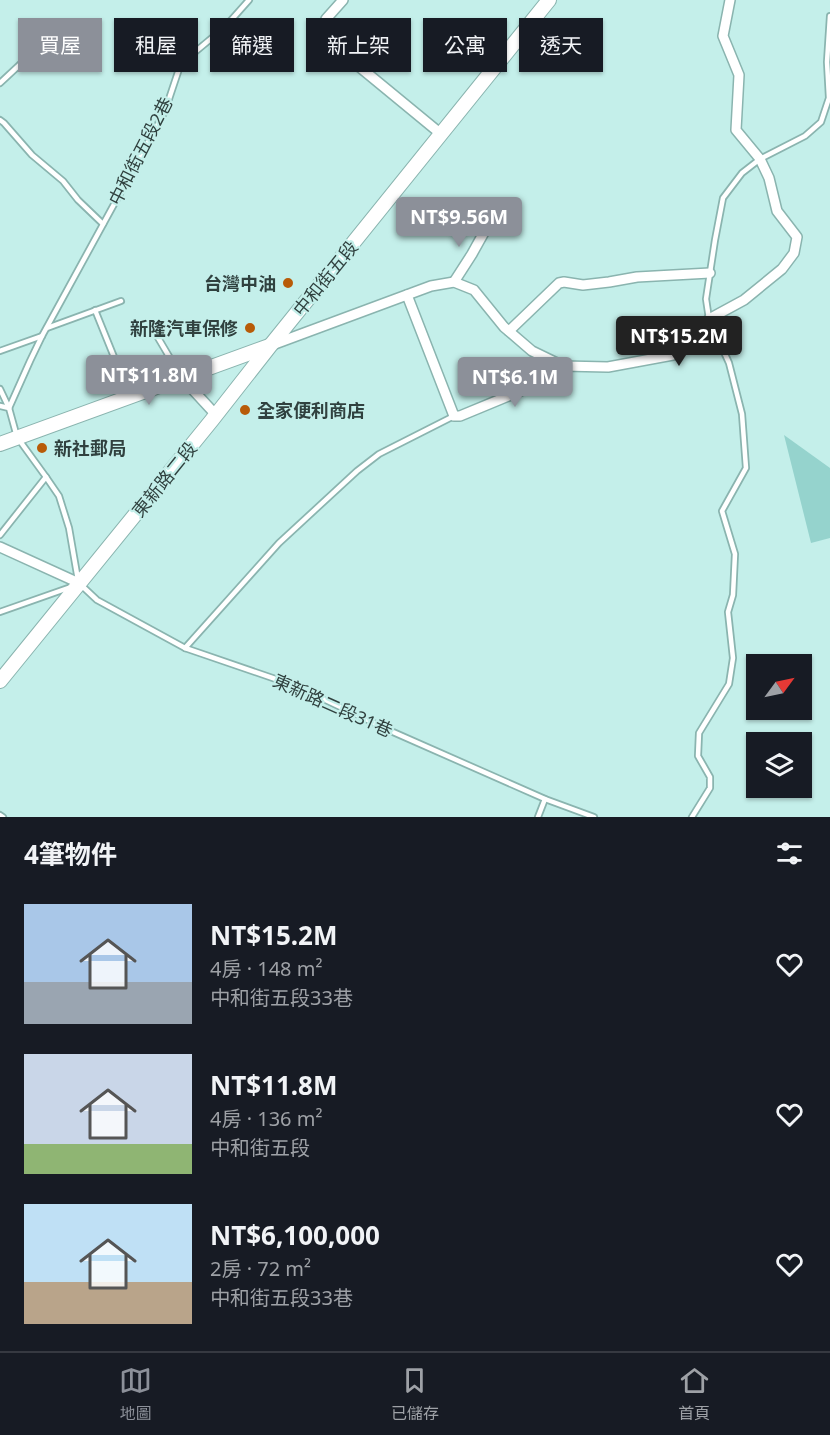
<!DOCTYPE html>
<html lang="zh-TW">
<head>
<meta charset="utf-8">
<style>
  :root { --surface:#171b24; --page:#20242c; --text:#f1f3f6; --muted:#9ea1a6; --line:#363941; --accent:#8c9099 }
  body { margin:0; font-family:"Noto Sans","Noto Sans TC",sans-serif; background:var(--page); color:var(--text); height:100vh; display:flex; flex-direction:column; font-size:22px; white-space:nowrap }
  * { box-sizing:border-box; margin:0 }
  p { font-size:20px; color:var(--muted) }
  .icon { flex:none; width:33px; height:33px; fill:none; stroke:currentColor; stroke-width:2; stroke-linecap:round; stroke-linejoin:round }
  .map { position:relative; height:817px; overflow:hidden }
  .details { display:flex; flex-direction:column; background:var(--surface); flex:1 }
  .details>* { flex:none }
  .banner { position:absolute; left:18px; top:18px; width:795px; height:54px; display:flex; gap:12px }
  .needle { width:39px; rotate:57deg }
  .controls { position:absolute; left:746px; top:654px; display:grid; gap:12px }
  .controls a { display:grid; place-items:center; width:66px; height:66px; border-radius:0px; background:var(--surface); box-shadow:0 2px 4px #0004; font-size:30px }
  .price { position:absolute; translate:-50% -51px; padding:0 14px; border-radius:6px; background:var(--accent); color:#fff; font-size:20px; line-height:39px; filter:drop-shadow(0 2px 3px #0008) }
  .price::after { content:''; position:absolute; left:50%; top:36px; width:18px; height:14px; margin-left:-9px; background:inherit; clip-path:polygon(0 0,100% 0,50% 100%) }
  .price.current { background:#222; color:#fff }
  ul { padding:0; list-style:none }
  li { display:flex; align-items:center; gap:18px; height:150px; padding:0 24px }
  li span { display:grid; place-items:center; flex:none; width:168px; height:120px; border-radius:0px; color:#555 }
  li>.icon { margin-inline-start:auto }
  span .icon { width:72px; height:72px; fill:#fffc; stroke-width:1 }
  li b { font-size:26px }
  h2 { display:flex; justify-content:space-between; align-items:center; height:72px; padding:0 24px; font-size:26px }
  .chip { padding:0 21px; border-radius:0px; background:var(--surface); box-shadow:0 2px 4px #0004; font-size:21px; line-height:54px }
  .chip.current { background:var(--accent); color:#fff }
  .tabs { display:flex; justify-content:space-around; align-items:center; height:84px; border-top:2px solid var(--line); background:var(--surface); font-size:16px; color:var(--muted) }
  .tabs a { display:grid; justify-items:center; gap:3px }
  .tabs .current { color:var(--accent) }
  .map>svg:first-child { display:block }
  .green { fill:#95d3cd }
  .lines { fill:none; stroke-linecap:round; stroke-linejoin:round }
  .lane-casing { stroke:#8ab4af; stroke-width:8 }
  .street-casing { stroke:#8ab4af; stroke-width:12 }
  .secondary-casing { stroke:#8ab4af; stroke-width:16 }
  .lane { stroke:#fff; stroke-width:4.5 }
  .street { stroke:#fff; stroke-width:9 }
  .secondary { stroke:#fff; stroke-width:14 }
  .poi-dot { fill:#b85b08; stroke:#c4efea; stroke-width:2 }
  .labels { text-anchor:middle; dominant-baseline:central; stroke-width:4.5; stroke-linejoin:round; paint-order:stroke }
  .street-label { font-size:18px; fill:#30413f; stroke:#c4efea }
  .poi-label { font-size:18px; font-weight:bold; fill:#30413f; stroke:#c4efea; text-anchor:end }
</style>
</head>
<body>
<div class="map">
<svg width="830" height="817" viewBox="0 0 830 817">
  <rect width="100%" height="100%" fill="#c4efea"/>
  <polygon class="green" points="784,435 830,468 830,538 811,543"/>
  <g class="lines">
    <defs>
      <g id="lane">
        <polyline points="0,83 28,57"/>
        <polyline points="0,120 4,123 32,155 63,181 78,200 103,224"/>
        <polyline points="95,310 129,394"/>
        <polyline points="47,328 121,301"/>
        <polyline points="157,336 180,375"/>
        <polyline points="0,351 42,336"/>
        <polyline points="0,389 9,408"/>
        <polyline points="0,406 9,408 17,437 46,477 59,496 69,528 78,580"/>
        <polyline points="9,408 30,361 42,336 165,111 179,69 195,52 225,27 249,0"/>
        <polyline points="0,535 46,477"/>
        <polyline points="81,585 97,600 185,648 296,686 393,732 545,799 594,817"/>
        <polyline points="0,612 71,587"/>
        <polyline points="185,648 279,543 357,471 379,454 454,416"/>
        <polyline points="0,815 3,817"/>
        <polyline points="538,817 545,799"/>
        <polyline points="692,817 710,788 710,777 698,756 699,733 729,684 733,658 728,612 733,595 735,554 722,511 746,468 742,414 729,363 709,319 706,299 715,240 723,198 742,173 760,159 805,136 821,122 829,98 827,62 830,16"/>
      </g>
      <g id="street">
        <polyline points="343,0 326,19 328,41 441,134"/>
        <polyline points="454,282 472,254 487,227"/>
        <polyline points="407,295 454,416 460,416 523,390 563,366"/>
        <polyline points="509,331 559,283 564,282 583,285 609,282 637,277 710,273"/>
        <polyline points="272,345 431,286 454,282 474,290 504,327 532,351 563,366 608,367 673,355 692,341 709,319 744,300 782,269 794,253 797,237 777,211 769,178 760,159 736,130 739,75 723,36 730,0"/>
        <polyline points="182,378 216,415"/>
        <polyline points="0,547 79,583"/>
      </g>
      <g id="secondary">
        <polyline points="0,444 269,346"/>
        <polyline points="0,681 212,420 270,346 549,0"/>
      </g>
    </defs>
    <use href="#lane" class="lane-casing"/>
    <use href="#street" class="street-casing"/>
    <use href="#secondary" class="secondary-casing"/>
    <use href="#lane" class="lane"/>
    <use href="#street" class="street"/>
    <use href="#secondary" class="secondary"/>
  </g>
  <g class="poi-dot">
    <circle cx="288" cy="283" r="6"/>
    <circle cx="250" cy="328" r="6"/>
    <circle cx="245" cy="410" r="6"/>
    <circle cx="42" cy="448" r="6"/>
  </g>
  <g class="labels">
    <g class="street-label">
      <text transform="translate(140 151) rotate(-63)">中和街五段2巷</text>
      <text transform="translate(325 278) rotate(-51)">中和街五段</text>
      <text transform="translate(164 479) rotate(-51)">東新路二段</text>
      <text transform="translate(333 705) rotate(24)">東新路二段31巷</text>
    </g>
    <g class="poi-label">
      <text x="276" y="283">台灣中油</text>
      <text x="238" y="328">新隆汽車保修</text>
      <text x="257" y="410" text-anchor="start">全家便利商店</text>
      <text x="54" y="448" text-anchor="start">新社郵局</text>
    </g>
  </g>
</svg>
<div class="controls">
<a><svg class="needle" viewBox="-14 -14 28 28"><path d="M0-13l5 13h-10z" fill="#e53935"/><path d="M0 13l5-13h-10z" fill="#9ea1a6"/></svg></a>
<a><svg class="icon" aria-label="layers" viewBox="0 0 24 24"><path d="M12 4l9 5-9 5-9-5zM3 14l9 5 9-5"/></svg></a>
</div>
<b class="price" style="left:459px;top:248px">NT$9.56M</b>
<b class="price current" style="left:679px;top:367px">NT$15.2M</b>
<b class="price" style="left:149px;top:406px">NT$11.8M</b>
<b class="price" style="left:515px;top:408px">NT$6.1M</b>
<div class="banner">
<a class="chip current">買屋</a>
<a class="chip">租屋</a>
<a class="chip">篩選</a>
<a class="chip">新上架</a>
<a class="chip">公寓</a>
<a class="chip">透天</a>
</div>
</div>
<section class="details">
<h2>4筆物件<svg class="icon" aria-label="filters" viewBox="0 0 24 24"><path d="M4 7h16M4 17h16"/><circle cx="9" cy="7" r="2"/><circle cx="15" cy="17" r="2"/></svg></h2>
<ul>
<li><span style="background:linear-gradient(#a9c7e8 65%,#9aa5b1 0)"><svg class="icon" aria-label="home" viewBox="0 0 24 24"><path d="M3 11l9-7 9 7M6 9v11h12V9"/></svg></span><div><b>NT$15.2M</b><p>4房 · 148 m²</p><p>中和街五段33巷</p></div><svg class="icon" aria-label="heart" viewBox="0 0 24 24"><path d="M12 20l-8-8c-3-5 5-10 8-4 3-6 11-1 8 4z"/></svg></li>
<li><span style="background:linear-gradient(#c9d6e8 75%,#8fb573 0)"><svg class="icon" aria-label="home" viewBox="0 0 24 24"><path d="M3 11l9-7 9 7M6 9v11h12V9"/></svg></span><div><b>NT$11.8M</b><p>4房 · 136 m²</p><p>中和街五段</p></div><svg class="icon" aria-label="heart" viewBox="0 0 24 24"><path d="M12 20l-8-8c-3-5 5-10 8-4 3-6 11-1 8 4z"/></svg></li>
<li><span style="background:linear-gradient(#bfe0f5 65%,#b9a48a 0)"><svg class="icon" aria-label="home" viewBox="0 0 24 24"><path d="M3 11l9-7 9 7M6 9v11h12V9"/></svg></span><div><b>NT$6,100,000</b><p>2房 · 72 m²</p><p>中和街五段33巷</p></div><svg class="icon" aria-label="heart" viewBox="0 0 24 24"><path d="M12 20l-8-8c-3-5 5-10 8-4 3-6 11-1 8 4z"/></svg></li>
</ul>
</section>
<nav class="tabs">
<a class="current"><svg class="icon" aria-label="map" viewBox="0 0 24 24"><path d="M3 6l6-2 6 2 6-2v14l-6 2-6-2-6 2zM9 4v14M15 6v14"/></svg>地圖</a>
<a><svg class="icon" aria-label="saved" viewBox="0 0 24 24"><path d="M7 4h10v16l-5-4-5 4z"/></svg>已儲存</a>
<a><svg class="icon" aria-label="home" viewBox="0 0 24 24"><path d="M3 11l9-7 9 7M6 9v11h12V9"/></svg>首頁</a>
</nav>
</body>
</html>
